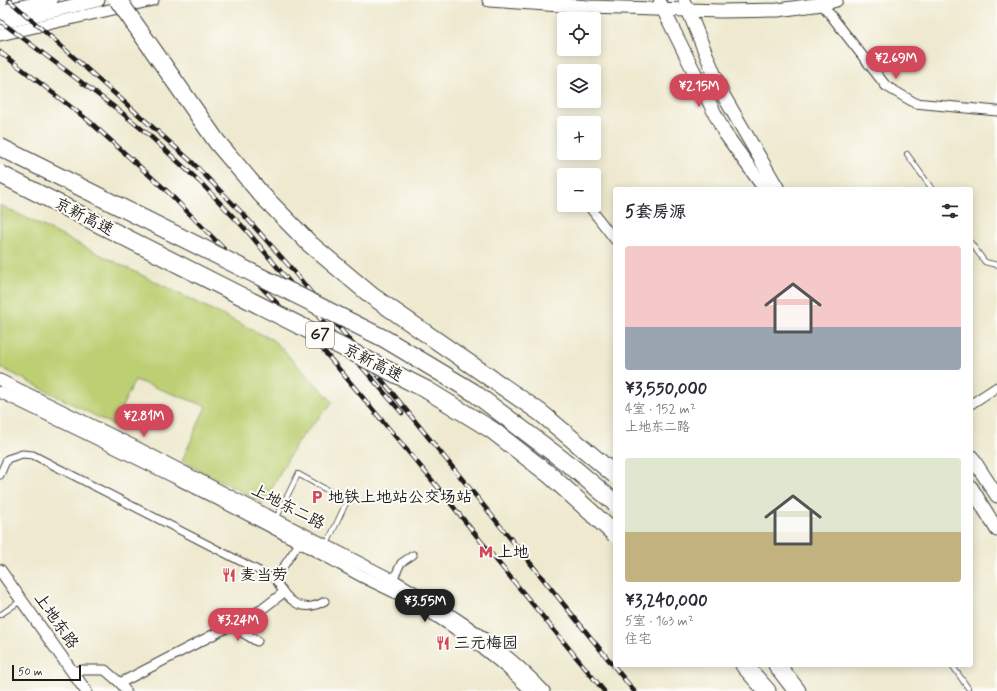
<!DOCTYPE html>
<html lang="zh">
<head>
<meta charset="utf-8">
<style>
  :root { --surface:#fff; --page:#f2f2f3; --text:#2b2b33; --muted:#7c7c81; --accent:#d1495b }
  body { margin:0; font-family:Mynerve,"LXGW WenKai TC",sans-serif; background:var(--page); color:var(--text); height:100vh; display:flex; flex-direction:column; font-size:15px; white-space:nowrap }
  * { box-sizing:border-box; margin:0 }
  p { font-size:13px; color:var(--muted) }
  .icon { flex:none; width:22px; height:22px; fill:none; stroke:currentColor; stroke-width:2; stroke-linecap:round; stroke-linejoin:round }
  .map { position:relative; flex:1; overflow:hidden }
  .panel { position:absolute; left:613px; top:187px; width:360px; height:480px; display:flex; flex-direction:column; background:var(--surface); border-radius:4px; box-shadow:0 2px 10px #0003 }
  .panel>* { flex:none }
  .fabs { position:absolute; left:557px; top:12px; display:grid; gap:8px }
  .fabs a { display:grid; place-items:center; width:44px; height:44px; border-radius:4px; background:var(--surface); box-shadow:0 2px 10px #0003; font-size:20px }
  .scale { position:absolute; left:12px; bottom:10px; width:69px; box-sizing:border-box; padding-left:4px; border:2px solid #1c1c1c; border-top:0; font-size:11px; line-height:14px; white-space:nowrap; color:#1c1c1c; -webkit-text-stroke:3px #fdfcf7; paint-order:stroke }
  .price { position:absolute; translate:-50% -34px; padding:0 9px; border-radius:14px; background:var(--accent); color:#fff; font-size:13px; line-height:26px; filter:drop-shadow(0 1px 2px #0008) }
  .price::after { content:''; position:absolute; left:50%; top:24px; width:12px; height:9px; margin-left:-6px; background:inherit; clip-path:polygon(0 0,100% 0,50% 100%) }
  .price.selected { background:#222; color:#fff }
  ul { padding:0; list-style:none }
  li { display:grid; align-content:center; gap:8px; height:212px; padding:0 12px }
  li span { display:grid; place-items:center; height:124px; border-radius:4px; color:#555 }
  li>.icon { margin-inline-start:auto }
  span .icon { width:72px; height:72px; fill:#fffc; stroke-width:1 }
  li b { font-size:17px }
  h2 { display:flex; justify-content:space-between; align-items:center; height:48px; padding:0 12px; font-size:17px }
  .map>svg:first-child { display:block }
  .green { fill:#bccf72; stroke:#6c7647 }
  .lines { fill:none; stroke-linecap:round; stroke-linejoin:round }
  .service-casing { stroke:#3c3b37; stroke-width:6 }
  .pedestrian-casing { stroke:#3c3b37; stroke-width:9 }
  .minor-casing { stroke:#3c3b37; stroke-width:11 }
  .tertiary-casing { stroke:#3c3b37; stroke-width:13 }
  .secondary-casing { stroke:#3c3b37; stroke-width:15 }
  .motorway-casing { stroke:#3c3b37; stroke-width:19 }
  .service { stroke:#fff; stroke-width:4.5 }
  .pedestrian { stroke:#fff; stroke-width:7 }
  .minor { stroke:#fff; stroke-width:9 }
  .tertiary { stroke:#fff; stroke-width:11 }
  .secondary { stroke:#fff; stroke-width:13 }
  .motorway { stroke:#fff; stroke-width:17 }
  .rail-casing { stroke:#1c1c1c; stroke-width:4.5 }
  .rail { stroke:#fdfcf7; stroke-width:3; stroke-dasharray:9; stroke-linecap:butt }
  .motorway-bridge-casing { stroke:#3c3b37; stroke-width:19; stroke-linecap:butt }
  .motorway-bridge { stroke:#fff; stroke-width:17 }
  .labels { text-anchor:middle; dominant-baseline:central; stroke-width:4; stroke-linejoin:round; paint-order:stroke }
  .shield { fill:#fdfcf7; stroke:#605f5e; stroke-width:1 }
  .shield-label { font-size:15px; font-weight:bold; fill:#1c1c1c }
  .street-label { font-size:16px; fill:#1c1c1c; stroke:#fdfcf7 }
  .poi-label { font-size:16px; fill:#1c1c1c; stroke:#fdfcf7; text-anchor:start }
</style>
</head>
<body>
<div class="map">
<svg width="997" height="691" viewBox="0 0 997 691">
  <rect width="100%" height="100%" fill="#fdfcf7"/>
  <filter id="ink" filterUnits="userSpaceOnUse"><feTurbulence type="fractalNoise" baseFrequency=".025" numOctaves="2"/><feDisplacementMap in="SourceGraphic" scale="8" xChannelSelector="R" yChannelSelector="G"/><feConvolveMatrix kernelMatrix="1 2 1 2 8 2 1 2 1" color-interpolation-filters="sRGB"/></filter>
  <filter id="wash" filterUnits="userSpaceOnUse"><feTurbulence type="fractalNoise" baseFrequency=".012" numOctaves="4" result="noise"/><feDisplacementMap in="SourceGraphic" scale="16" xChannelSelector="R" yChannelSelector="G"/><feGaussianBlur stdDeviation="0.9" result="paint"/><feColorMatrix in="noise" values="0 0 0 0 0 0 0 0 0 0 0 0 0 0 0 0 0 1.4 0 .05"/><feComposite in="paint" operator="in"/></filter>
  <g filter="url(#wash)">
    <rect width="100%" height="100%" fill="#eee9cf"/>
    <polygon class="green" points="0,205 273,340 333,402 297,442 264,503 182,461 206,406 135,380 113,425 0,367"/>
  </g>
  <g filter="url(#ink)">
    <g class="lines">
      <defs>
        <g id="service">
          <polyline points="907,154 932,189"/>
          <polyline points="971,243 985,262 997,265"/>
          <polyline points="276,519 298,474 347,501 326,546"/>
          <polyline points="0,615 22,600"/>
          <polyline points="952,665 968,688"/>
        </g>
        <g id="pedestrian">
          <path d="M 0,475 L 7,459 L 22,454 L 33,455 L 275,579 C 287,600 301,615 325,601"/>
          <polyline points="275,579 300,542"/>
          <polyline points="393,580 401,563 413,555"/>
        </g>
        <g id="minor">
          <polyline points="822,4 886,86 915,103 997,111"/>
          <polyline points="588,205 615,240"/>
          <polyline points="971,404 997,387"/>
          <polyline points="230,625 257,641"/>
          <polyline points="72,672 83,670 105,670 120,683 126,691"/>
          <polyline points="120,683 261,610 283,593"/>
        </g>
        <g id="tertiary">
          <polyline points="0,0 2,0"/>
          <polyline points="684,0 688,10"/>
          <polyline points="0,35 153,0"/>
          <path d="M 0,380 L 132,445 L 393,580 C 447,611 501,645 544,691"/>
          <path d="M 0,392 C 120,450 240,508 356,573 C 370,581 385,587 400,595 C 447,621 493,652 531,691"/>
          <polyline points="0,570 86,691"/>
        </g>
        <g id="secondary">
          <polyline points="489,0 589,7 720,11 778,10 822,4 836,0"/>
          <polyline points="660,3 724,132 765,189"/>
          <polyline points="688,10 722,93 778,189"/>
          <polyline points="0,12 51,0"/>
          <polyline points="0,23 98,0"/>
          <polyline points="971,456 997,496"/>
          <polyline points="971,487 997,530"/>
        </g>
        <g id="motorway">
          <polyline points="744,665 767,691"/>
          <polyline points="777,665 797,691"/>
        </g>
      </defs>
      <use href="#service" class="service-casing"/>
      <use href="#pedestrian" class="pedestrian-casing"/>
      <use href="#minor" class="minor-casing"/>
      <use href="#tertiary" class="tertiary-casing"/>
      <use href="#secondary" class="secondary-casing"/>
      <use href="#motorway" class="motorway-casing"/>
      <use href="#service" class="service"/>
      <use href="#pedestrian" class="pedestrian"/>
      <use href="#minor" class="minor"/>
      <use href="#tertiary" class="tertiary"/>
      <use href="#secondary" class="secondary"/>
      <use href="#motorway" class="motorway"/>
      <defs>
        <g id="rail">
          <polyline points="9,0 192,162 243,214 291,268 634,691"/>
          <polyline points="0,21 121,112 149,135 200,182 248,232 322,321 402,413"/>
          <polyline points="0,52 89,121 168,192 323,350 431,479 488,550 604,691"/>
        </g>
      </defs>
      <use href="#rail" class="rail-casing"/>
      <use href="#rail" class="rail"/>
      <defs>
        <g id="motorway-bridge">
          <polyline points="118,0 217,142 261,194 310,244 372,296 541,413 615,475"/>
          <polyline points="0,147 385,339 473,392 576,470 615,503"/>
          <polyline points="0,174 427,390 492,430 550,475 615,534"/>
        </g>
      </defs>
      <use href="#motorway-bridge" class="motorway-bridge-casing"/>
      <use href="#motorway-bridge" class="motorway-bridge"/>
    </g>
  </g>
  <defs>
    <symbol id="parking-bare" viewBox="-9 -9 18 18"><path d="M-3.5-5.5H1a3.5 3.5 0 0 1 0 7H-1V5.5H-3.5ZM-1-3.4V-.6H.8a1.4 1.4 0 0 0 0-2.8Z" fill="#d1495b" stroke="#fdfcf7" stroke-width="2.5" paint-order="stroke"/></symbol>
    <symbol id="metro-bare" viewBox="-9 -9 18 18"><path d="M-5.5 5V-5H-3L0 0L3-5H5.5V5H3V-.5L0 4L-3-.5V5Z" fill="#d1495b" stroke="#fdfcf7" stroke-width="2.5" paint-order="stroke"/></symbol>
    <symbol id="restaurant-bare" viewBox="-9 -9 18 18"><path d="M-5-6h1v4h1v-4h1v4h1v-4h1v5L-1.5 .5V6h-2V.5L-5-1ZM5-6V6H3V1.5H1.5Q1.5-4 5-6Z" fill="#d1495b" stroke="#fdfcf7" stroke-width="2.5" paint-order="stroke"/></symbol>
  </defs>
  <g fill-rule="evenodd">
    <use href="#parking-bare" x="307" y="487" width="20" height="20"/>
    <use href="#metro-bare" x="476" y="542" width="20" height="20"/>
    <use href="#restaurant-bare" x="219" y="565" width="20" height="20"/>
    <use href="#restaurant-bare" x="433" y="633" width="20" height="20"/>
  </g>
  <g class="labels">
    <rect class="shield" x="306" y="322" width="28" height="26" rx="3"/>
    <g class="shield-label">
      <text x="320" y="335">G7</text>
    </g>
    <g class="street-label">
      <text transform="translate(84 217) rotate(27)">京新高速</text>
      <text transform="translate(373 363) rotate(27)">京新高速</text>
      <text transform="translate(288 507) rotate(27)">上地东二路</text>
      <text transform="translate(56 621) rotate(55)">上地东路</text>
    </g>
    <g class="poi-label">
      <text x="328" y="497">地铁上地站公交场站</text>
      <text x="497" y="552">上地</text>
      <text x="240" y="575">麦当劳</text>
      <text x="454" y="643">三元梅园</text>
    </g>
  </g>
</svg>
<div class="fabs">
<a><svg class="icon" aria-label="locate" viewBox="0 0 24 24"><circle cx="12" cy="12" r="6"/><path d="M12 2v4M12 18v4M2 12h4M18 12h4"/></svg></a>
<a><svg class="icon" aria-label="layers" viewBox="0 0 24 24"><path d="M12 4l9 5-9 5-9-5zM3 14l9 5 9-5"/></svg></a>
<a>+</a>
<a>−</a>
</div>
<div class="scale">50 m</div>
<b class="price" style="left:896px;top:80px">¥2.69M</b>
<b class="price" style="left:699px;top:108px">¥2.15M</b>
<b class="price" style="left:144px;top:438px">¥2.81M</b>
<b class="price selected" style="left:425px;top:623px">¥3.55M</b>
<b class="price" style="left:238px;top:642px">¥3.24M</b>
<section class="panel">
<h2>5套房源<svg class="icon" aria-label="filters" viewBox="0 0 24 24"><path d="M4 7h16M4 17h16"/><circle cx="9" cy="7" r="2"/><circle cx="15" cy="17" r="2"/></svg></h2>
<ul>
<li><span style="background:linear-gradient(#f6c9c9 65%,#9aa5b1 0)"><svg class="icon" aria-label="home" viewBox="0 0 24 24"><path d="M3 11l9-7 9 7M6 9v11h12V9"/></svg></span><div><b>¥3,550,000</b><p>4室 · 152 m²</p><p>上地东二路</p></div></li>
<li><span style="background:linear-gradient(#dfe7d0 60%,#c2b280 0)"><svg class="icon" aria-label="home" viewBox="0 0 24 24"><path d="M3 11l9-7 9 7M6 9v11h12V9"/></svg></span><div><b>¥3,240,000</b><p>5室 · 163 m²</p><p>住宅</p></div></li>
</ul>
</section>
</div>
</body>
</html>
